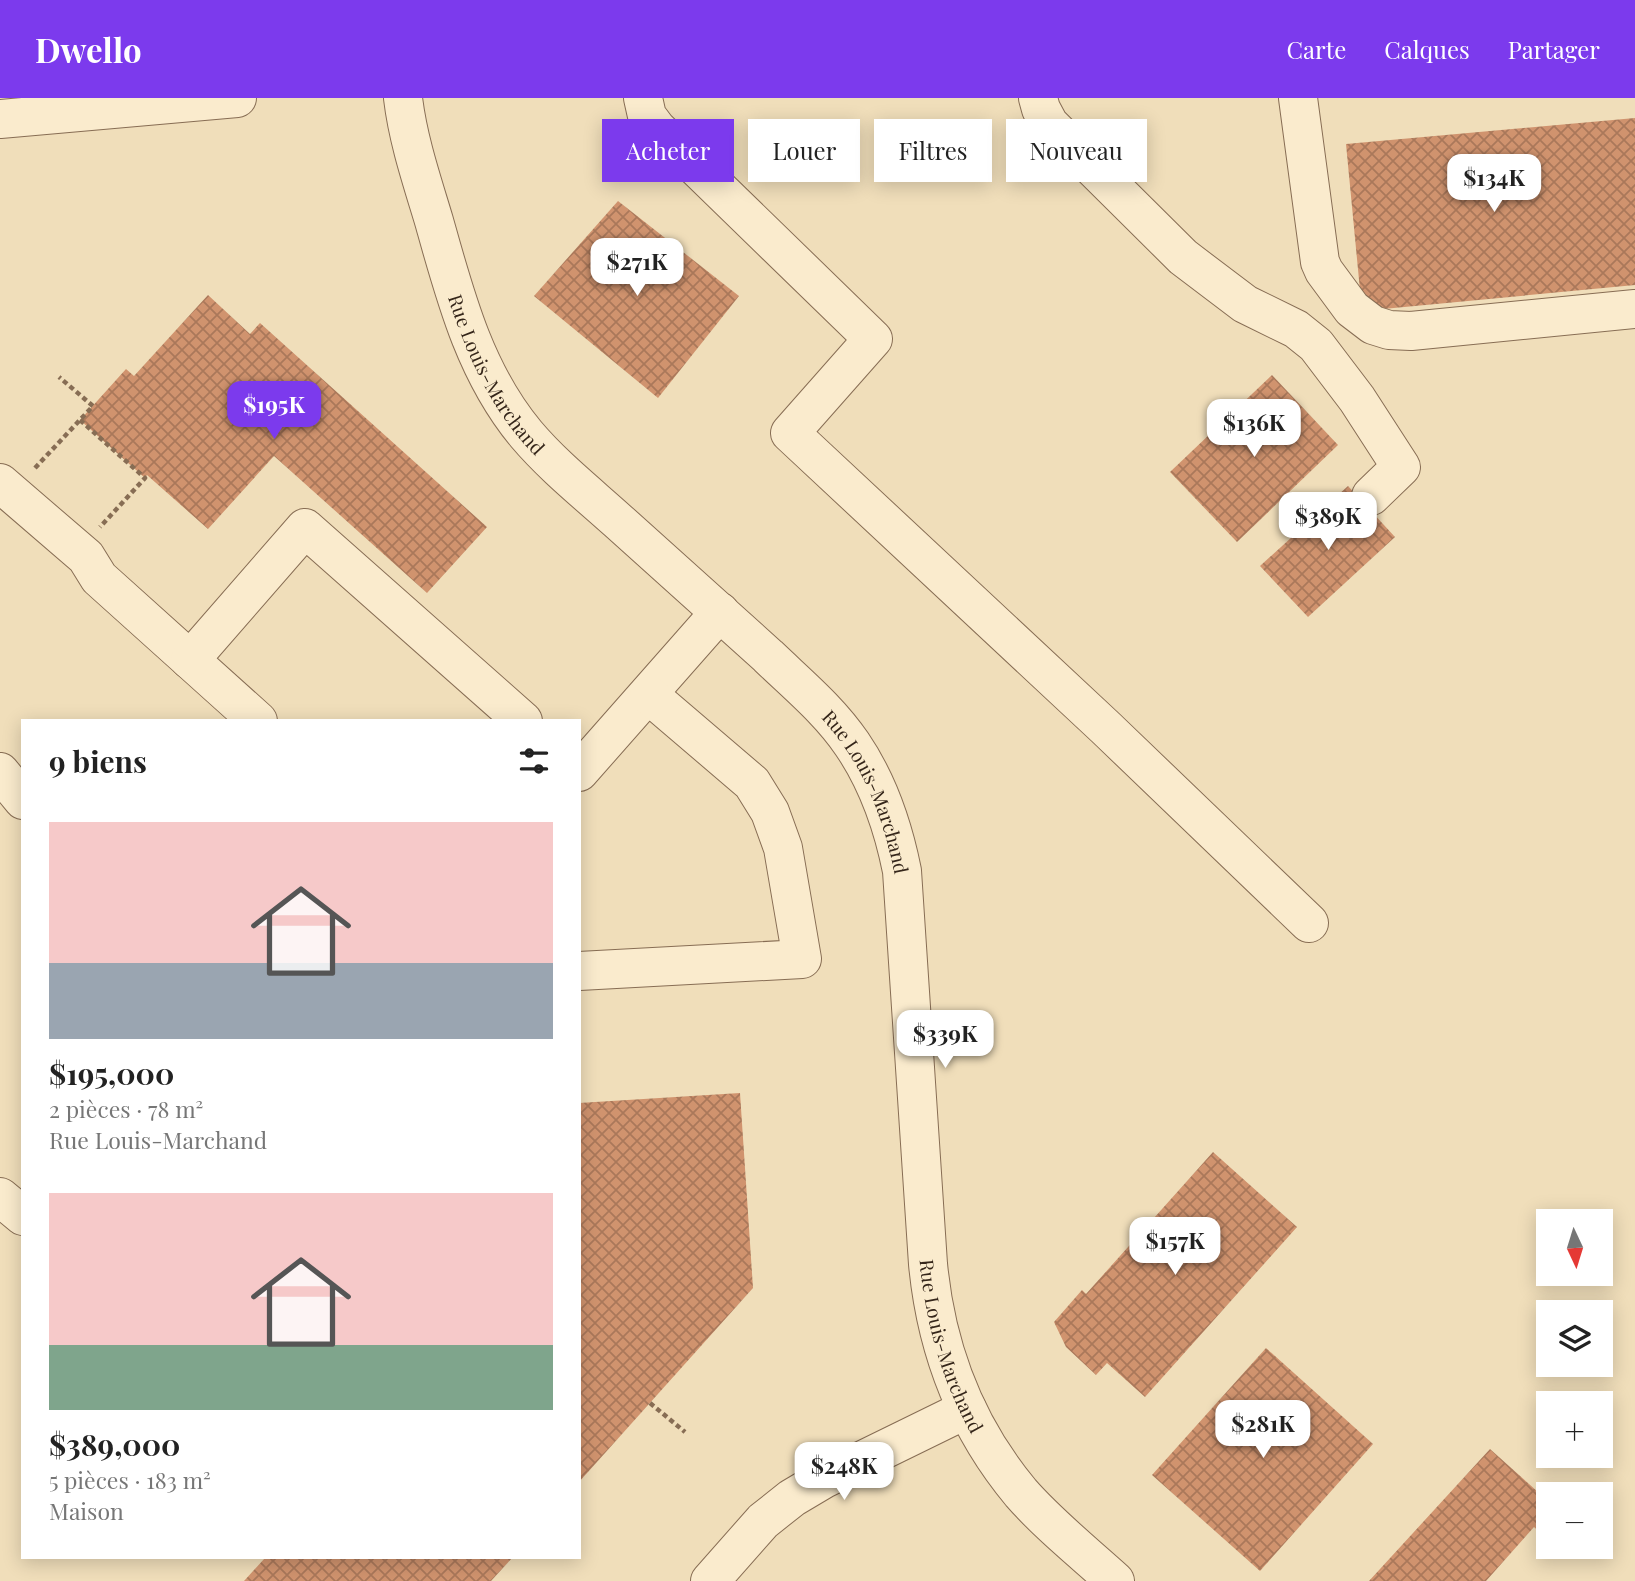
<!DOCTYPE html>
<html lang="fr">
<head>
<meta charset="utf-8">
<style>
  :root { --surface:#fff; --page:#f2f2f2; --text:#222; --muted:#767676; --accent:#7c3aed }
  body { margin:0; font-family:"Playfair Display",serif; background:var(--page); color:var(--text); height:100vh; display:flex; flex-direction:column; font-size:26px; white-space:nowrap }
  * { box-sizing:border-box; margin:0 }
  p { font-size:23px; color:var(--muted) }
  .icon { flex:none; width:38px; height:38px; fill:none; stroke:currentColor; stroke-width:2; stroke-linecap:round; stroke-linejoin:round }
  .map { position:relative; flex:1; overflow:hidden }
  .side { position:absolute; left:21px; top:621px; width:560px; height:840px; display:flex; flex-direction:column; background:var(--surface); border-radius:0px; box-shadow:0 4px 18px #0003 }
  .side>* { flex:none }
  .banner { position:absolute; left:602px; top:21px; width:665px; height:63px; display:flex; gap:14px }
  .needle { width:46px; rotate:176deg }
  .buttons { position:absolute; left:1536px; top:1111px; display:grid; gap:14px }
  .buttons a { display:grid; place-items:center; width:77px; height:77px; border-radius:0px; background:var(--surface); box-shadow:0 4px 18px #0003; font-size:35px }
  .price { position:absolute; translate:-50% -60px; padding:0 16px; border-radius:14px; background:#fff; color:#222; font-size:23px; line-height:46px; filter:drop-shadow(0 2px 4px #0008) }
  .price::after { content:''; position:absolute; left:50%; top:42px; width:21px; height:16px; margin-left:-10px; background:inherit; clip-path:polygon(0 0,100% 0,50% 100%) }
  .price.active { background:var(--accent); color:#fff }
  ul { padding:0; list-style:none }
  li { display:grid; align-content:center; gap:14px; height:371px; padding:0 28px }
  li span { display:grid; place-items:center; height:217px; border-radius:0px; color:#555 }
  li>.icon { margin-inline-start:auto }
  span .icon { width:126px; height:126px; fill:#fffc; stroke-width:1 }
  li b { font-size:30px }
  h2 { display:flex; justify-content:space-between; align-items:center; height:84px; padding:0 28px; font-size:30px }
  .pill { padding:0 24px; border-radius:0px; background:var(--surface); box-shadow:0 4px 18px #0003; font-size:24px; line-height:63px }
  .pill.active { background:var(--accent); color:#fff }
  header { display:flex; align-items:center; gap:42px; box-sizing:border-box; height:98px; padding:0 35px; background:var(--accent); color:#fff }
  header strong { font-size:33px }
  nav { display:flex; gap:38px; margin-inline-start:auto; font-size:24px }
  .map>svg:first-child { display:block }
  .building { fill:url(#building-cross-hatch) }
  .lines { fill:none; stroke-linecap:round; stroke-linejoin:round }
  .minor-casing { stroke:#876d54; stroke-width:40 }
  .path { stroke:#876d54; stroke-width:4.5; stroke-dasharray:5 3.5; stroke-linecap:butt }
  .minor { stroke:#faebcd; stroke-width:38 }
  .labels { text-anchor:middle; dominant-baseline:central; stroke-width:5; stroke-linejoin:round; paint-order:stroke }
  .street-label { font-size:19px; fill:#35261a; stroke:#f7e8ca }
</style>
</head>
<body>
<header>
<strong>Dwello</strong>
<nav><a>Carte</a><a>Calques</a><a>Partager</a></nav>
</header>
<div class="map">
<svg width="1635" height="1483" viewBox="0 0 1635 1483">
  <defs>
    <pattern id="building-cross-hatch" width="8" height="8" patternUnits="userSpaceOnUse" patternTransform="scale(1.75)"><rect width="8" height="8" fill="#d0936e"/><path d="M0 0l8 8M0 8l8-8" fill="none" stroke="#aa785a"/></pattern>
  </defs>
  <rect width="100%" height="100%" fill="#f0deba"/>
  <g class="building">
    <polygon points="1635,20 1635,187 1362,213 1346,46"/>
    <polygon points="618,103 739,198 658,300 534,198"/>
    <polygon points="208,197 250,236 260,225 487,429 427,495 274,358 208,431 147,377 145,380 80,322 126,271 134,278"/>
    <polygon points="1272,277 1338,347 1237,444 1170,374"/>
    <polygon points="1348,388 1395,439 1308,519 1260,468"/>
    <polygon points="740,995 753,1190 579,1384 579,1005"/>
    <polygon points="1213,1054 1297,1129 1145,1299 1107,1265 1096,1277 1066,1249 1054,1224 1082,1192 1086,1196"/>
    <polygon points="1266,1250 1373,1346 1260,1473 1152,1377"/>
    <polygon points="1490,1351 1549,1404 1549,1435 1545,1439 1534,1429 1486,1483 1369,1483"/>
    <polygon points="265,1460 512,1460 491,1483 244,1483"/>
  </g>
  <g class="lines">
    <defs>
      <g id="minor">
        <path id="s1" d="M 403,0 C 408,42 422,83 434,123 C 455,198 475,275 526,336 C 553,368 587,395 618,423 C 668,468 718,513 768,558 C 797,586 829,612 852,646 C 878,684 893,728 902,773 L 928,1166 C 936,1250 966,1329 1021,1395 C 1049,1427 1083,1454 1115,1483"/>
        <polyline points="643,0 647,18 656,30 873,241 790,335 1105,629 1309,825"/>
        <polyline points="1038,0 1041,11 1049,26 1183,159 1245,206 1296,231 1316,247 1357,301 1401,369 1371,398"/>
        <polyline points="1298,0 1320,164 1324,173 1352,211 1373,227 1389,232 1411,233 1635,211"/>
        <polyline points="0,21 237,0"/>
        <polyline points="0,385 86,459 99,480 258,623"/>
        <polyline points="190,562 305,430 523,623"/>
        <polyline points="0,674 23,702"/>
        <polyline points="579,674 720,514"/>
        <polyline points="579,873 802,861 783,750 770,714 752,685 649,597"/>
        <polyline points="0,1099 23,1118"/>
        <polyline points="710,1483 763,1423 792,1400 824,1381 967,1311"/>
      </g>
    </defs>
    <use href="#minor" class="minor-casing"/>
    <g class="path">
      <polyline points="80,322 145,380 100,429"/>
      <polyline points="35,370 93,308 59,279"/>
      <polyline points="650,1305 685,1334"/>
    </g>
    <use href="#minor" class="minor"/>
  </g>
  <g class="labels">
    <g class="street-label">
      <text stroke="none"><textPath href="#s1" startOffset="294">Rue Louis-Marchand</textPath></text>
      <text stroke="none"><textPath href="#s1" startOffset="861">Rue Louis-Marchand</textPath></text>
      <text stroke="none"><textPath href="#s1" startOffset="1428">Rue Louis-Marchand</textPath></text>
    </g>
  </g>
</svg>
<div class="buttons">
<a><svg class="needle" viewBox="-14 -14 28 28"><path d="M0-13l5 13h-10z" fill="#e53935"/><path d="M0 13l5-13h-10z" fill="#767676"/></svg></a>
<a><svg class="icon" aria-label="layers" viewBox="0 0 24 24"><path d="M12 4l9 5-9 5-9-5zM3 14l9 5 9-5"/></svg></a>
<a>+</a>
<a>−</a>
</div>
<b class="price" style="left:1494px;top:116px">$134K</b>
<b class="price" style="left:637px;top:200px">$271K</b>
<b class="price active" style="left:274px;top:343px">$195K</b>
<b class="price" style="left:1254px;top:361px">$136K</b>
<b class="price" style="left:1328px;top:454px">$389K</b>
<b class="price" style="left:945px;top:972px">$339K</b>
<b class="price" style="left:1175px;top:1179px">$157K</b>
<b class="price" style="left:1263px;top:1362px">$281K</b>
<b class="price" style="left:844px;top:1404px">$248K</b>
<div class="banner">
<a class="pill active">Acheter</a>
<a class="pill">Louer</a>
<a class="pill">Filtres</a>
<a class="pill">Nouveau</a>
</div>
<section class="side">
<h2>9 biens<svg class="icon" aria-label="filters" viewBox="0 0 24 24"><path d="M4 7h16M4 17h16"/><circle cx="9" cy="7" r="2"/><circle cx="15" cy="17" r="2"/></svg></h2>
<ul>
<li><span style="background:linear-gradient(#f6c9c9 65%,#9aa5b1 0)"><svg class="icon" aria-label="home" viewBox="0 0 24 24"><path d="M3 11l9-7 9 7M6 9v11h12V9"/></svg></span><div><b>$195,000</b><p>2 pièces · 78 m²</p><p>Rue Louis-Marchand</p></div></li>
<li><span style="background:linear-gradient(#f6c9c9 70%,#7fa58c 0)"><svg class="icon" aria-label="home" viewBox="0 0 24 24"><path d="M3 11l9-7 9 7M6 9v11h12V9"/></svg></span><div><b>$389,000</b><p>5 pièces · 183 m²</p><p>Maison</p></div></li>
</ul>
</section>
</div>
</body>
</html>
